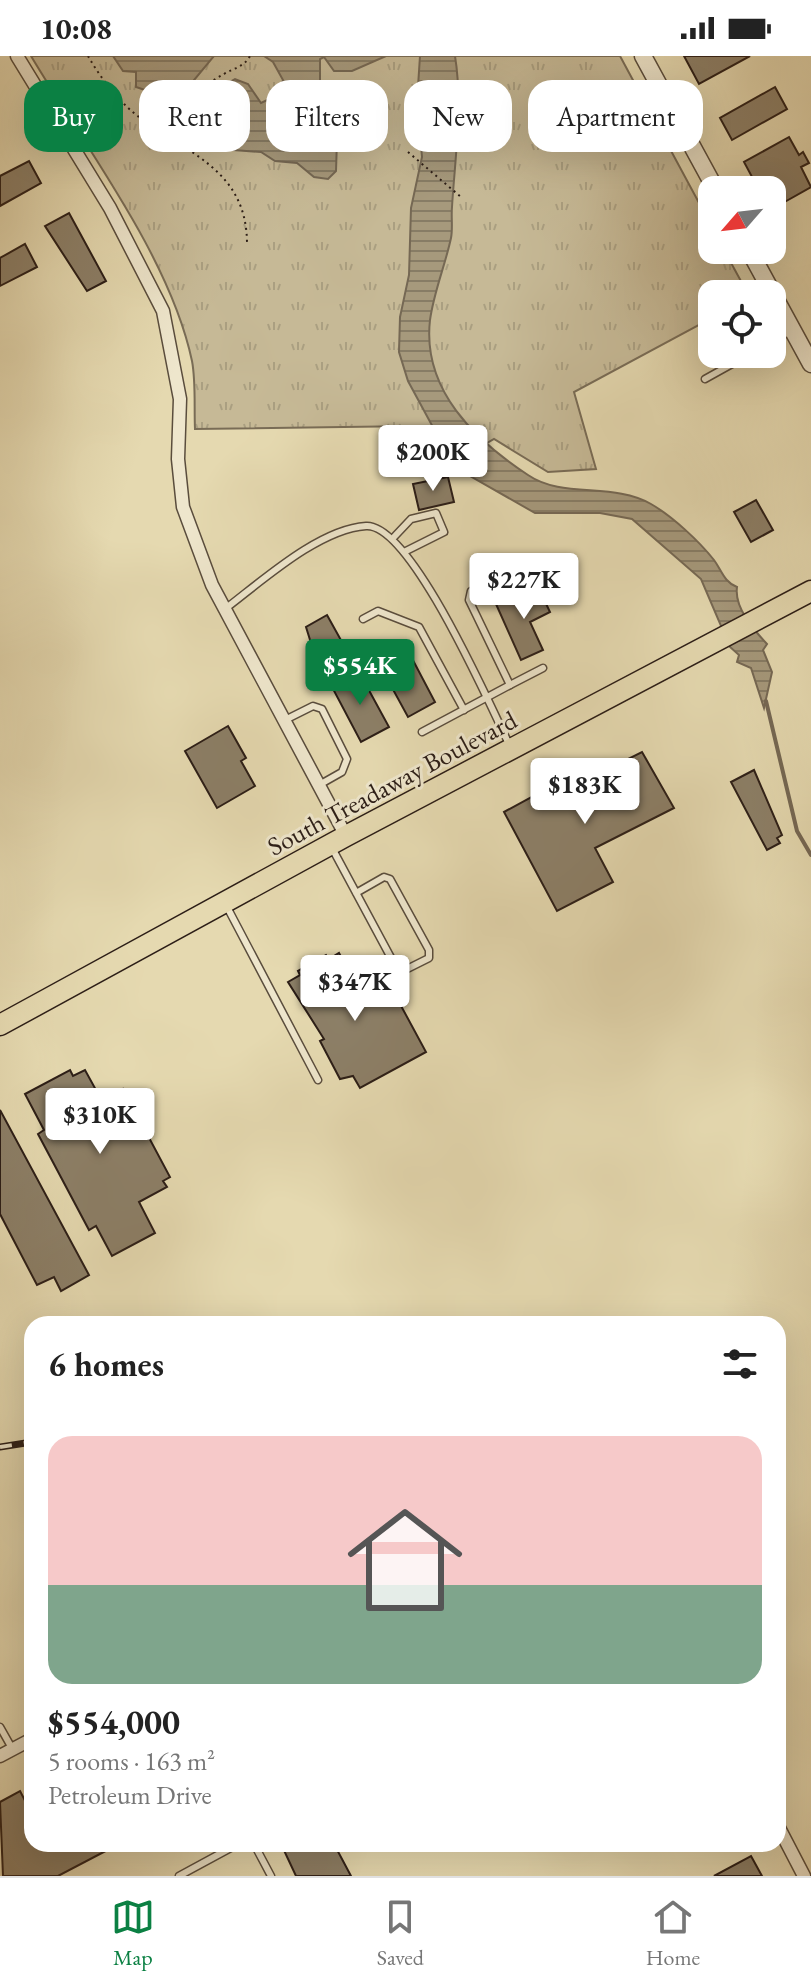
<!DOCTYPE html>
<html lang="en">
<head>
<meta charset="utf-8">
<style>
  :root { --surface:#fff; --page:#f6f6f6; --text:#222; --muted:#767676; --line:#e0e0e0; --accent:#0b8043 }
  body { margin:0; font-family:"EB Garamond",serif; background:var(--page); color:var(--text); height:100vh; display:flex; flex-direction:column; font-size:30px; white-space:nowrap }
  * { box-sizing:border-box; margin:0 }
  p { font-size:26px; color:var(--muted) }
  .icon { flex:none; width:44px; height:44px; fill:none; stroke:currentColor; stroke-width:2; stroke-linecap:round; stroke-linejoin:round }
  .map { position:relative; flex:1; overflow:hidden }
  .panel { position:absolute; left:24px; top:1260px; width:762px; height:536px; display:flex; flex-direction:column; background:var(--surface); border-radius:24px; box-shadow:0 8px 32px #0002 }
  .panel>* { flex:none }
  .guide { position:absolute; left:24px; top:24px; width:764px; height:72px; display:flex; gap:16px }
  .needle { width:52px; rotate:242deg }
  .tools { position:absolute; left:698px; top:120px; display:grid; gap:16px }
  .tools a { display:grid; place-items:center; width:88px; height:88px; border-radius:16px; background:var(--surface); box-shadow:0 8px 32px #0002; font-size:40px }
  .price { position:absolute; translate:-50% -68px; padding:0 18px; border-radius:8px; background:#fff; color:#222; font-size:26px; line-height:52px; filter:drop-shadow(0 2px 4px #0008) }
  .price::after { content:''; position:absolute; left:50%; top:48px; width:24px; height:18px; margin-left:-12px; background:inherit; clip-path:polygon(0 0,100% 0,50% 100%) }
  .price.on { background:var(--accent); color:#fff }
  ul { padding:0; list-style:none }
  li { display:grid; align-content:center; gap:16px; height:424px; padding:0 24px }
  li span { display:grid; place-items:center; height:248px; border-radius:24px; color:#555 }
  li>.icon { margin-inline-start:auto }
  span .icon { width:144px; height:144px; fill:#fffc; stroke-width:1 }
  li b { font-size:34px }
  h2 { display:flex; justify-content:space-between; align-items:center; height:96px; padding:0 24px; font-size:34px }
  .chip { padding:0 28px; border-radius:24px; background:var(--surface); box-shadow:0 8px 32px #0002; font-size:28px; line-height:72px }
  .chip.on { background:var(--accent); color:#fff }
  .status { display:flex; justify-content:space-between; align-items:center; height:56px; padding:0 40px; background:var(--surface); direction:ltr }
  .status svg { height:22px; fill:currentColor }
  .tab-bar { display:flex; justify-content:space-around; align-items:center; height:112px; border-top:2px solid var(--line); background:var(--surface); font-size:22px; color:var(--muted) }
  .tab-bar a { display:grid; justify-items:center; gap:4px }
  .tab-bar .on { color:var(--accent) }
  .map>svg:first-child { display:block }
  .grass { fill:url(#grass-tufts); stroke:#796c56; stroke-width:2 }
  .water { fill:url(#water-rules); stroke:#756854; stroke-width:2 }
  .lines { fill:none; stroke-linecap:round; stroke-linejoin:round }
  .stream { stroke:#756854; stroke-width:4 }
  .building { fill:#8c7f67; stroke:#2c1e17; stroke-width:2 }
  .service-casing { stroke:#5a4d3d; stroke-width:9 }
  .minor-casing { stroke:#5a4d3d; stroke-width:15 }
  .tertiary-casing { stroke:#5a4d3d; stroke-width:19 }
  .primary-casing { stroke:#2c1e17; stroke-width:23 }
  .path { stroke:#2c1e17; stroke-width:2; stroke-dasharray:2 4; stroke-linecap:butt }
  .service { stroke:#eee6cc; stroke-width:6 }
  .minor { stroke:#eee6cc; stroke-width:12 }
  .tertiary { stroke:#eee6cc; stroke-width:16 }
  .primary { stroke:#e5d9b0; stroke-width:20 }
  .rail-casing { stroke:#2c1e17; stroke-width:7 }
  .rail { stroke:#eee6cc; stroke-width:4; stroke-dasharray:12; stroke-linecap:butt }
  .labels { text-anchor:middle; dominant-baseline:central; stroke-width:6; stroke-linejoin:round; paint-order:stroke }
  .street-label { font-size:26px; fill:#2c1e17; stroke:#eee6cc }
</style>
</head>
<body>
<div class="status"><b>10:08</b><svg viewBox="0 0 49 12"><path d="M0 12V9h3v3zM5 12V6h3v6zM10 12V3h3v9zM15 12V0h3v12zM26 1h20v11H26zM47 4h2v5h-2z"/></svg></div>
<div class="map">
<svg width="811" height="1820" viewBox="0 0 811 1820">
  <defs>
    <pattern id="grass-tufts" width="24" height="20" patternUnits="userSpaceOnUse" patternTransform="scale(2)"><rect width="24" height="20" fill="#c6b996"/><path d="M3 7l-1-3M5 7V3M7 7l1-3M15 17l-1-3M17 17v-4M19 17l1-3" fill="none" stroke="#aa9f81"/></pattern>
    <pattern id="water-rules" width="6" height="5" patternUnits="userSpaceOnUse" patternTransform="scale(2)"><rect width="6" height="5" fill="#a6997c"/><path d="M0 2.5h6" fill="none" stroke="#877c65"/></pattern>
  </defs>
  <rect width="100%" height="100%" fill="#e5d9b0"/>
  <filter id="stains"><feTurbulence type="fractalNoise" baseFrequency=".0025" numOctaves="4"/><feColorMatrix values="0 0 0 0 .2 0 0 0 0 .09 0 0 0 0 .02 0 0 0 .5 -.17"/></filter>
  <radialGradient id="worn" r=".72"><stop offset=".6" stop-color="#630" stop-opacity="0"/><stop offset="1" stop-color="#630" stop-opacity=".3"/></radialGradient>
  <path class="grass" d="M 31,0 L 620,0 L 712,171 L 712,194 L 724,194 L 748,238 L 712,238 L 712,262 L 574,336 L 596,413 L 548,416 L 494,383 L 448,410 L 415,370 L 195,373 C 194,351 196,326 192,305 C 170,201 85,91 31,0 Z"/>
  <g class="water">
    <polygon points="113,0 214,0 165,59 151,54 148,35 136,31 136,16 123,15"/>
    <polygon points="264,0 386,0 352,15 334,15 324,1 320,3 320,55 332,70 337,84 336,115 328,123 314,121 297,107 275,105 261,96 220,93 189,73 189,63 221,31 235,23 248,28 261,47 278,39 283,24 273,6"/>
    <path d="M 420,0 L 455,0 C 463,49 455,102 452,151 C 451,161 453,172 451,182 C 445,210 434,235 430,264 C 422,334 475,384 528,419 C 563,443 613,426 651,448 C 672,460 699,485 714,504 C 722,515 724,526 737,531 C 734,552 754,574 767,588 L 763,594 L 772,616 L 764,652 L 751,612 L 737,606 L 739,599 L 730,591 L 701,523 L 632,463 L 600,457 L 535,457 L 470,420 L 435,375 L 408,325 L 399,296 L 400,261 L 409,219 L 411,152 L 422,101 L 417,46 Z"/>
  </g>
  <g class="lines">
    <polyline class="stream" points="766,645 797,775 811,799"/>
  </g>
  <g class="building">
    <polygon points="684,0 750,0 699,28"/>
    <polygon points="775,31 787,53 732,84 720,62"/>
    <polygon points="789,81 799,99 803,96 809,107 801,111 811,131 781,148 770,128 759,134 744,106"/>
    <polygon points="29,105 41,127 0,150 0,120"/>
    <polygon points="69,157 106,225 87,235 45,170"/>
    <polygon points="25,188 37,211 0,230 0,202"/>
    <polygon points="448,421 454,446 419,454 413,428"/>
    <polygon points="756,444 773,474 751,486 734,456"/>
    <polygon points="539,533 550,556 530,566 543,594 521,604 496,548"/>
    <polygon points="327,559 347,595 325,606 311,587 306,571"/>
    <polygon points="406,591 435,646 408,661 378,606"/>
    <polygon points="359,616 389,671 361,686 332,631"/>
    <polygon points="228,670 246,702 241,705 255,730 217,752 185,695"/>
    <polygon points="642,696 674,752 595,792 613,826 557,855 504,756 559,726 564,735"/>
    <polygon points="754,714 782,779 777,782 780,787 767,794 731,726"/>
    <polygon points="339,897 367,949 393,935 426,996 360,1032 353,1020 340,1023 320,985 324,983 288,926 300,919 298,915 326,899 329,903"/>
    <polygon points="70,1014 73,1020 85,1014 102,1045 123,1033 170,1121 163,1125 167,1131 139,1146 155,1177 112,1200 96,1170 89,1174 38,1078 44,1074 25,1038"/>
    <polygon points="0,1054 89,1219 61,1235 54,1221 37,1229 0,1158"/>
    <polygon points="20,1735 32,1758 32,1788 119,1788 58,1820 3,1820 0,1746"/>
    <polygon points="281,1788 334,1788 351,1820 296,1820"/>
    <polygon points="751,1800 762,1820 714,1820"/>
  </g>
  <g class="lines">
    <defs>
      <g id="service">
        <polyline points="772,285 792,274"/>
        <polyline points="705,323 750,298"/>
        <polyline points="394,481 411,463 436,457 444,476 404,496"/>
        <path d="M 225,553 C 262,525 319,473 366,470 C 411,467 490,650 510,690"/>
        <polyline points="363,563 378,555 419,571 464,654"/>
        <polyline points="510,629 543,612"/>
        <polyline points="285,664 313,650 322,653 347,703 342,716 319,729"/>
        <polyline points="422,676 510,629 469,544 471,535 507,518"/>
        <polyline points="332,792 397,913 405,914 429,902 429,894 390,823 384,821 356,837"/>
        <polyline points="226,849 318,1024"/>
        <polyline points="0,1671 13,1694"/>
        <polyline points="254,1788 271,1820"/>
        <polyline points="179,1820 238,1788"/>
      </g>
      <g id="minor">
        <polyline points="17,0 110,152 163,255 180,343 178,403 183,451 212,529 346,780"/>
        <polyline points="0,1700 32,1683"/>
        <polyline points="778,1770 804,1820"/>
      </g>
      <g id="tertiary">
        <polyline points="643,0 716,134"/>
        <polyline points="749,194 811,308"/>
      </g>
      <polyline id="primary" points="0,969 346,780 811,535"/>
    </defs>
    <use href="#service" class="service-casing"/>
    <use href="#minor" class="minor-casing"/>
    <use href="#tertiary" class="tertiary-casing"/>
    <use href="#primary" class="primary-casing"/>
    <g class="path">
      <path d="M 88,0 C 100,21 116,42 135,58 C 185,97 247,112 247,188"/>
      <path d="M 181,83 C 173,55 200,31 224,18 C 234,12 244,11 250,0"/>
      <polyline points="408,96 461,141"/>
    </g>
    <use href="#service" class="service"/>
    <use href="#minor" class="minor"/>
    <use href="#tertiary" class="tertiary"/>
    <use href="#primary" class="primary"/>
    <defs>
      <polyline id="rail" points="0,1391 32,1386"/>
    </defs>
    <use href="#rail" class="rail-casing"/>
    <use href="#rail" class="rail"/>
  </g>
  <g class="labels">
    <g class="street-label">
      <text transform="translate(392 727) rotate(-28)">South Treadaway Boulevard</text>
    </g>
  </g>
  <rect width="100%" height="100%" filter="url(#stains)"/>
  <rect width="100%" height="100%" fill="url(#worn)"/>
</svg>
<div class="tools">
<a><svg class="needle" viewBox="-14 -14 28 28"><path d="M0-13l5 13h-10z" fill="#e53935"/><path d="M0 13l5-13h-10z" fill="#767676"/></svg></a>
<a><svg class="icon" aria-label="locate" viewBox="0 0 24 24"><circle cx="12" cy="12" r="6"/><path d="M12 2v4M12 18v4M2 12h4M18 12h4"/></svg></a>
</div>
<b class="price" style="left:433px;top:437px">$200K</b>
<b class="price" style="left:524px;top:565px">$227K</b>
<b class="price on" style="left:360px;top:651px">$554K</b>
<b class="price" style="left:585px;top:770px">$183K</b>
<b class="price" style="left:355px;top:967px">$347K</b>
<b class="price" style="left:100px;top:1100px">$310K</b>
<div class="guide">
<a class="chip on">Buy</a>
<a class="chip">Rent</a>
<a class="chip">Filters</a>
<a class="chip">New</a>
<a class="chip">Apartment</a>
</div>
<section class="panel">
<h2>6 homes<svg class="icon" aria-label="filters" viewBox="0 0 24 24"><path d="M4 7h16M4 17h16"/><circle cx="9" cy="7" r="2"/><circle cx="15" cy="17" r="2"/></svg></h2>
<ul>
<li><span style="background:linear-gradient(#f6c9c9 60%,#7fa58c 0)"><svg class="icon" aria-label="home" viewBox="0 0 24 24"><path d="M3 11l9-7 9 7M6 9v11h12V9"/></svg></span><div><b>$554,000</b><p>5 rooms · 163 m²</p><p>Petroleum Drive</p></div></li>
</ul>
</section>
</div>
<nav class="tab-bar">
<a class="on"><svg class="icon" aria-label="map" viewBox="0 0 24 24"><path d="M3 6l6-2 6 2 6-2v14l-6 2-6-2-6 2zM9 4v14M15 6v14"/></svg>Map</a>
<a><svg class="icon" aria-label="saved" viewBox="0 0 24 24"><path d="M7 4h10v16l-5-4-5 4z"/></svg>Saved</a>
<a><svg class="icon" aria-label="home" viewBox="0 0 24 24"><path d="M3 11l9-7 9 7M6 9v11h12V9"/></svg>Home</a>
</nav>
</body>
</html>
